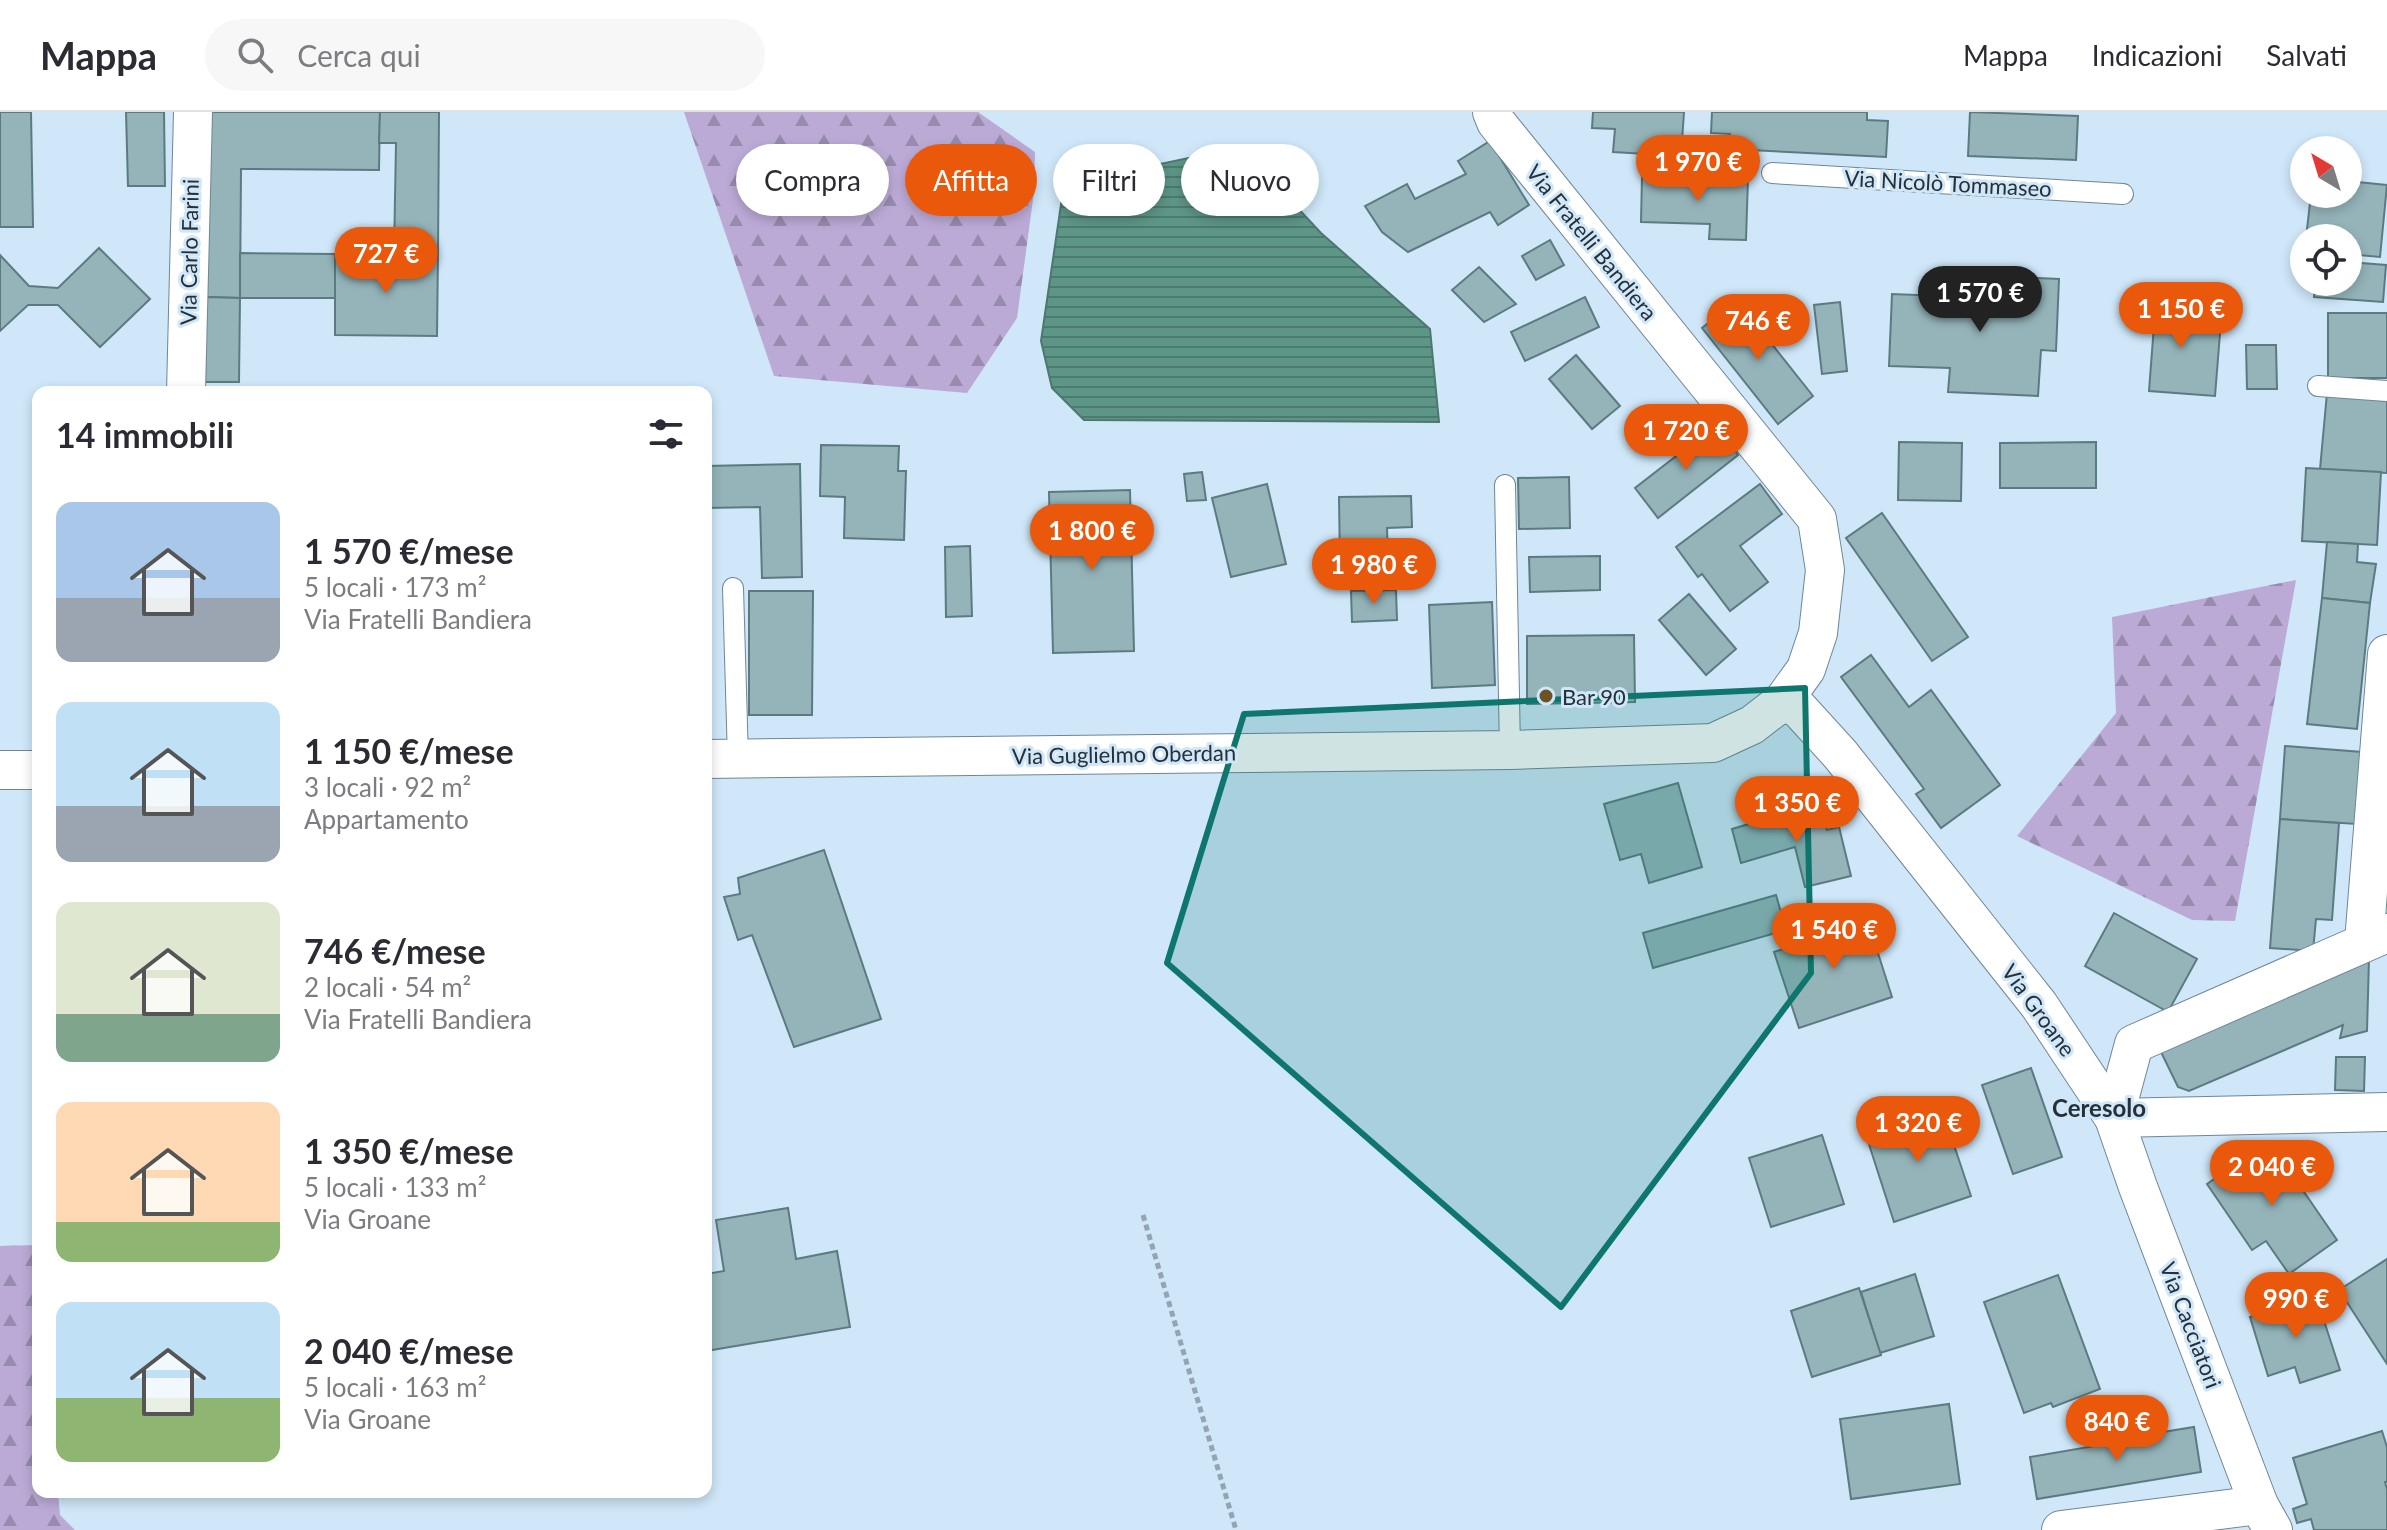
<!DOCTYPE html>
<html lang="it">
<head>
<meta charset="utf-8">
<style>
  :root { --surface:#fff; --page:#f7f7f7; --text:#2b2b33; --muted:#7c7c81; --line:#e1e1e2; --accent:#ea580c }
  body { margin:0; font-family:Lato,sans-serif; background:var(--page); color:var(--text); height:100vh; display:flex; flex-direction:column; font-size:30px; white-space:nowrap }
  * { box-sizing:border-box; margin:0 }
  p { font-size:26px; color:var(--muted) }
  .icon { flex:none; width:44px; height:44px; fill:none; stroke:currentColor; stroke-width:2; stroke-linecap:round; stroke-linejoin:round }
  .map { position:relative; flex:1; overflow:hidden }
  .drawer { position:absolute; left:32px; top:274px; width:680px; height:1112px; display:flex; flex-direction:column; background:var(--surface); border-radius:16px; box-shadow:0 4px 12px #0003 }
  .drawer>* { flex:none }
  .banner { position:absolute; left:736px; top:32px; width:760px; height:72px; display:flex; gap:16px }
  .needle { width:52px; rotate:322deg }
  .tools { position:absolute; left:2290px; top:24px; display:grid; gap:16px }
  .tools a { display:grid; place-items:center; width:72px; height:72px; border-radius:50%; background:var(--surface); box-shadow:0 4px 12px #0003; font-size:40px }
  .price { position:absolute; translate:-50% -68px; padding:0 18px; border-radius:28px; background:var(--accent); color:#fff; font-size:26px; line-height:52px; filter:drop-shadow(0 2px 4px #0008) }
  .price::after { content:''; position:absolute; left:50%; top:48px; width:24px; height:18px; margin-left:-12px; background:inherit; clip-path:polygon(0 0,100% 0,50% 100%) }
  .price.current { background:#222; color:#fff }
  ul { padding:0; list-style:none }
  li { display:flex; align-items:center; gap:24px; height:200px; padding:0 24px }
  li span { display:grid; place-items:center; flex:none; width:224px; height:160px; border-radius:16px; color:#555 }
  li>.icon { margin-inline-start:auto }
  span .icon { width:96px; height:96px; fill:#fffc; stroke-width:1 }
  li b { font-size:34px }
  h2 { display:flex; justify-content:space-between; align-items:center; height:96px; padding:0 24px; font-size:34px }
  .chip { padding:0 28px; border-radius:36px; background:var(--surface); box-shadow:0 4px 12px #0003; font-size:28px; line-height:72px }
  .chip.current { background:var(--accent); color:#fff }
  header { display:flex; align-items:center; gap:48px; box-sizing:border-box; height:112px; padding:0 40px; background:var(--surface); border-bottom:2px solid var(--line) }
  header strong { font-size:38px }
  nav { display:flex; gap:44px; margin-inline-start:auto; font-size:28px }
  .search { width:560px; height:72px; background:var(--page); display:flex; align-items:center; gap:20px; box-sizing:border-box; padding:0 28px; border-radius:44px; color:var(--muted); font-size:30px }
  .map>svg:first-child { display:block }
  .forest { fill:url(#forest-firs) }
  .water { fill:url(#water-rules); stroke:#4d776f; stroke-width:2 }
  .building { fill:#94b4b9; stroke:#5c7b80; stroke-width:2 }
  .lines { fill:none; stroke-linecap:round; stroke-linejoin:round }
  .lane-casing { stroke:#6f8696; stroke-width:22 }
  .street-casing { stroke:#6f8696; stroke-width:40 }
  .path { stroke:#92a5b3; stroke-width:5; stroke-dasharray:6 4; stroke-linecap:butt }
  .lane { stroke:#fff; stroke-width:20 }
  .street { stroke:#fff; stroke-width:38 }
  .marked { fill:#0f766e; fill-opacity:0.2; stroke:#0f766e; stroke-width:6; stroke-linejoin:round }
  .poi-dot { fill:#6b5323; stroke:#cfe7f9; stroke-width:3 }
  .labels { text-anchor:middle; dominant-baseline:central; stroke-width:6; stroke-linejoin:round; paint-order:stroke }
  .street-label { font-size:22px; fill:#273037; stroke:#cfe7f9 }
  .poi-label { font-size:22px; fill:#273037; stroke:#cfe7f9; text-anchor:start }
  .neighbourhood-label { font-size:24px; font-weight:bold; fill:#273037; stroke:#cfe7f9 }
</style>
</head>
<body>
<header>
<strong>Mappa</strong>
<div class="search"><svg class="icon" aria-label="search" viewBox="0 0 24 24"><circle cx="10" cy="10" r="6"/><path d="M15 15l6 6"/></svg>Cerca qui</div>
<nav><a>Mappa</a><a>Indicazioni</a><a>Salvati</a></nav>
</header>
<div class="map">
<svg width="2387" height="1418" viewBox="0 0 2387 1418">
  <defs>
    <pattern id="forest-firs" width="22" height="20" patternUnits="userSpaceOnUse" patternTransform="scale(2)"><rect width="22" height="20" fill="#bbaad6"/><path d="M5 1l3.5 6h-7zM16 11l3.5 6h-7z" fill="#988bae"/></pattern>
    <pattern id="water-rules" width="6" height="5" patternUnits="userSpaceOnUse" patternTransform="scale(2)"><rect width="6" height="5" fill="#5d9587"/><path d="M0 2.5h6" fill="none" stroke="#4d7a6f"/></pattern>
  </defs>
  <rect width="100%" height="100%" fill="#cfe7f9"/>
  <g class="forest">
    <polygon points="684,0 978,0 1035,40 1034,80 1017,206 967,281 774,264"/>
    <polygon points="2296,468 2235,809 2192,808 2017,724 2116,601 2112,505"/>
    <polygon points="37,1133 38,1380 58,1380 60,1403 75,1418 0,1418 0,1134"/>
  </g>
  <polygon class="water" points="1241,35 1321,121 1430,217 1439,310 1084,308 1052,276 1041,229 1064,72"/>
  <g class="building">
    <polygon points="0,0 31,0 33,115 0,115"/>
    <polygon points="126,0 164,0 165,74 128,74"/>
    <polygon points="208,0 380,0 379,58 241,57 240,186 206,185"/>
    <polygon points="380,0 439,0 438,142 394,142 396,31 379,31"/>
    <polygon points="1593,0 1684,0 1681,44 1613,40 1615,17 1592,16"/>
    <polygon points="1712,0 1867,0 1867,8 1888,9 1886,45 1729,37 1730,22 1711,21"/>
    <polygon points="1970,0 2078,4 2076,48 1968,44"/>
    <polygon points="1490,29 1529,93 1498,113 1490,100 1408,140 1382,120 1365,94 1407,72 1415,87 1466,62 1458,49"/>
    <polygon points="1642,64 1748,66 1746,128 1709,127 1710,112 1641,110"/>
    <polygon points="2348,69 2387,73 2380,145 2348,142 2348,126 2306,126 2311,82 2348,82"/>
    <polygon points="1550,128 1564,153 1536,168 1522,144"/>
    <polygon points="99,136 150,187 100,235 58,193 28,193 0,219 0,143 29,174 58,176"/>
    <polygon points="240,141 335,142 335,186 240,186"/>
    <polygon points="335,142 438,142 437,224 335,223"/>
    <polygon points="2348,150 2386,153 2383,190 2314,185 2315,170 2348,170"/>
    <polygon points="1479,155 1516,192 1484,210 1452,178"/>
    <polygon points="1969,163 2059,167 2056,239 2041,238 2038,284 1948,280 1950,256 1889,254 1892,182 1968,185"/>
    <polygon points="2141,183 2173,186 2172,205 2221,209 2215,284 2149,279 2154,213 2138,212"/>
    <polygon points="206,185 240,186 239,270 205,270"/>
    <polygon points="1585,185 1599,215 1525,249 1511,220"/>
    <polygon points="1737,188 1813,284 1778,312 1702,216"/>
    <polygon points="1840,190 1847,259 1822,262 1814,193"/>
    <rect x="2328" y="201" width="59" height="65"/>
    <polygon points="2246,233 2276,233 2277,277 2247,277"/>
    <polygon points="1576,243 1620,294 1592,317 1549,267"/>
    <polygon points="2327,281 2387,285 2387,361 2320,357"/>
    <polygon points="1715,314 1738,343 1658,406 1635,376"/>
    <polygon points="1899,330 1962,331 1961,389 1898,388"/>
    <polygon points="2096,330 2096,376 2000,376 2000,331"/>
    <polygon points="821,333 899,334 898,359 906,359 904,428 844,426 845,385 820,384"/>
    <polygon points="800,352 802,465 762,466 760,395 706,396 706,354"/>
    <polygon points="2306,356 2381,360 2377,433 2302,429"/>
    <polygon points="1202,360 1206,388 1187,389 1184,362"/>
    <polygon points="1569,365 1570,416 1519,417 1518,366"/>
    <polygon points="1267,372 1286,452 1231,465 1212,386"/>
    <polygon points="1760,372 1782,402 1740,434 1768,470 1730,499 1702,462 1698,465 1676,435"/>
    <polygon points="1130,378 1134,539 1053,541 1049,380"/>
    <polygon points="1411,384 1412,415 1387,416 1388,451 1340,452 1339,385"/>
    <polygon points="1882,401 1968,525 1932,549 1846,426"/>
    <polygon points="2327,430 2358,432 2357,450 2376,452 2370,491 2322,486"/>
    <polygon points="970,434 972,504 946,505 945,435"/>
    <polygon points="1600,444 1600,478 1530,480 1529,445"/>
    <polygon points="1396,478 1397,508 1352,510 1351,479"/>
    <polygon points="749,479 813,479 812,603 749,603"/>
    <polygon points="1689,482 1736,537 1706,563 1659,508"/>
    <polygon points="2322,486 2370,491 2357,617 2307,612"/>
    <polygon points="1492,490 1495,573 1432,576 1429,493"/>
    <polygon points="1634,523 1635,590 1527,592 1527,524"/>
    <polygon points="1871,543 1909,595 1931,578 2000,673 1941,716 1916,682 1924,677 1841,565"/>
    <polygon points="2285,634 2362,640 2357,712 2280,707"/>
    <polygon points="1678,671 1702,755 1649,771 1641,742 1620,748 1604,692"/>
    <polygon points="1819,691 1827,718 1839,715 1851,764 1805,775 1795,735 1741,751 1732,717"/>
    <polygon points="2280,707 2339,711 2332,808 2316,807 2313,839 2270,836"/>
    <polygon points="824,738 881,907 794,935 752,823 738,828 724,785 740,782 738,766"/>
    <polygon points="1776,783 1786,818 1653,856 1643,821"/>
    <polygon points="1863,794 1892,885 1799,916 1774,840 1835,820 1830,805"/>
    <polygon points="2114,801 2197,847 2168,900 2085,854"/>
    <polygon points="2369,847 2367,919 2340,926 2343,913 2189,979 2178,975 2160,938"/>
    <polygon points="2336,945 2365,945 2364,979 2335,978"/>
    <polygon points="2031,956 2062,1045 2013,1062 1982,973"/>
    <polygon points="1941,994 1971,1084 1894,1110 1865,1020"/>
    <polygon points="1822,1023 1844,1092 1771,1115 1749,1046"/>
    <polygon points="2269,1029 2337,1128 2289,1162 2266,1129 2252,1138 2207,1072"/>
    <polygon points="788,1096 796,1147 837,1139 850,1215 706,1239 706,1162 724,1159 716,1108"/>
    <polygon points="2387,1147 2387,1252 2339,1178"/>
    <polygon points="1915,1162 1934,1224 1880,1241 1861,1180"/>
    <polygon points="2058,1163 2100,1277 2053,1295 2051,1291 2024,1301 1984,1190"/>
    <polygon points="1859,1176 1881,1243 1812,1265 1791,1199"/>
    <polygon points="2316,1184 2340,1258 2300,1271 2295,1255 2268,1264 2250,1205"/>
    <polygon points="1949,1292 1960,1372 1851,1387 1840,1307"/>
    <polygon points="2194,1315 2201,1360 2037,1387 2030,1345 2106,1332 2104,1322 2125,1319 2126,1326"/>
    <polygon points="2382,1319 2387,1335 2387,1370 2385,1370 2387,1377 2387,1418 2314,1418 2311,1407 2297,1411 2293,1397 2307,1392 2293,1346"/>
  </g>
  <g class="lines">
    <defs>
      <g id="lane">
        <polyline points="1772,61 2123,82"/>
        <polyline points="2318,274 2387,279"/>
        <polyline points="1505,373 1510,638"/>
        <polyline points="733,476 738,647"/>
      </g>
      <g id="street">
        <polyline points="186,280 193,0"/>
        <polyline points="1783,589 1799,597 1840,642 2039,893 2114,1006 2138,1075 2259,1393 2273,1418"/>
        <polyline points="706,647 1510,638 1713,631 1752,613 1783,589 1806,557 1818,521 1825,458 1817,407 1496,10 1492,0"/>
        <polyline points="0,658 38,658"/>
        <polyline points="2364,830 2387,542"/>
        <polyline points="2114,1006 2134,932 2387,821"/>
        <polyline points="2114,1006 2387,1000"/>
        <polyline points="2061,1418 2259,1393"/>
      </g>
    </defs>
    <use href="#lane" class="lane-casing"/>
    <use href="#street" class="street-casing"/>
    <polyline class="path" points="1143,1103 1236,1418"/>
    <use href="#lane" class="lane"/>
    <use href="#street" class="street"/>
  </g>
  <path class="marked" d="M 1805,576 L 1811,861 L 1561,1195 L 1167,851 L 1244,602 Z"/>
  <circle class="poi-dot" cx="1546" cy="584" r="8"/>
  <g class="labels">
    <g class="street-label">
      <text transform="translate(1948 71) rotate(3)">Via Nicolò Tommaseo</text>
      <text transform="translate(1592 130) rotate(51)">Via Fratelli Bandiera</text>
      <text transform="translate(189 140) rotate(-89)">Via Carlo Farini</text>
      <text transform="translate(1124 642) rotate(-1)">Via Guglielmo Oberdan</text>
      <text transform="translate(2039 898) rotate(54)">Via Groane</text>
      <text transform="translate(2191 1213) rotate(69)">Via Cacciatori</text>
    </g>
    <g class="poi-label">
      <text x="1562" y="584">Bar 90</text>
    </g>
    <g class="neighbourhood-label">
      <text x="2099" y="995">Ceresolo</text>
    </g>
  </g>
</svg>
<div class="tools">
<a><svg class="needle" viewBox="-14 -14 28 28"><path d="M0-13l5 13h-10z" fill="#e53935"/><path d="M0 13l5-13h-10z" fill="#7c7c81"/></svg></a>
<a><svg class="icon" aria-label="locate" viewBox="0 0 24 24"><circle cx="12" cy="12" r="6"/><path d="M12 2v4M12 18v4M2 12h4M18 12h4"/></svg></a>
</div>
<b class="price" style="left:1698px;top:91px">1 970 €</b>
<b class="price" style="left:386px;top:183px">727 €</b>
<b class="price current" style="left:1980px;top:222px">1 570 €</b>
<b class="price" style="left:2181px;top:238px">1 150 €</b>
<b class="price" style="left:1758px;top:250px">746 €</b>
<b class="price" style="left:1686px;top:360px">1 720 €</b>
<b class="price" style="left:1092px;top:460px">1 800 €</b>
<b class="price" style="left:1374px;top:494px">1 980 €</b>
<b class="price" style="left:1797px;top:732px">1 350 €</b>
<b class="price" style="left:1834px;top:859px">1 540 €</b>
<b class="price" style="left:1918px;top:1052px">1 320 €</b>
<b class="price" style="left:2272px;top:1096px">2 040 €</b>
<b class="price" style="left:2296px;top:1228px">990 €</b>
<b class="price" style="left:2117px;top:1351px">840 €</b>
<div class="banner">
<a class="chip">Compra</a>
<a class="chip current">Affitta</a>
<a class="chip">Filtri</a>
<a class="chip">Nuovo</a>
</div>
<section class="drawer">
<h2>14 immobili<svg class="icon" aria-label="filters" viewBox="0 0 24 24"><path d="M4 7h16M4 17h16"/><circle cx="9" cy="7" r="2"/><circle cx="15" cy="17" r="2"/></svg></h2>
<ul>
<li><span style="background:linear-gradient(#a9c7e8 60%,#9aa5b1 0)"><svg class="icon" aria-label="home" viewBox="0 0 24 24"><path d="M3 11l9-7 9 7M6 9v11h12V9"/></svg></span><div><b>1 570 €/mese</b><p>5 locali · 173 m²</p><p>Via Fratelli Bandiera</p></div></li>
<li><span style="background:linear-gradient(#bfe0f5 65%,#9aa5b1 0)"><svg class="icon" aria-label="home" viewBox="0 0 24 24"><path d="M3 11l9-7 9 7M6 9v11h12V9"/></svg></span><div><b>1 150 €/mese</b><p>3 locali · 92 m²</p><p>Appartamento</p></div></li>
<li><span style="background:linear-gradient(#dfe7d0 70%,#7fa58c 0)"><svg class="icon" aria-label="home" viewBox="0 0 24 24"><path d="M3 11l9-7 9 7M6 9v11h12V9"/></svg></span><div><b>746 €/mese</b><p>2 locali · 54 m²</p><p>Via Fratelli Bandiera</p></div></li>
<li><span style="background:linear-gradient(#ffd9b3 75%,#8fb573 0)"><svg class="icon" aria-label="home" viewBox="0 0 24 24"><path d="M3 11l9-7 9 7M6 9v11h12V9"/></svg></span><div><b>1 350 €/mese</b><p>5 locali · 133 m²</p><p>Via Groane</p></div></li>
<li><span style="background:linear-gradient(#bfe0f5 60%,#8fb573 0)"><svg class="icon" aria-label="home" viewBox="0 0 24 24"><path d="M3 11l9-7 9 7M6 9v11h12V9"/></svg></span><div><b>2 040 €/mese</b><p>5 locali · 163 m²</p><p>Via Groane</p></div></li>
</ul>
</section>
</div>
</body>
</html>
